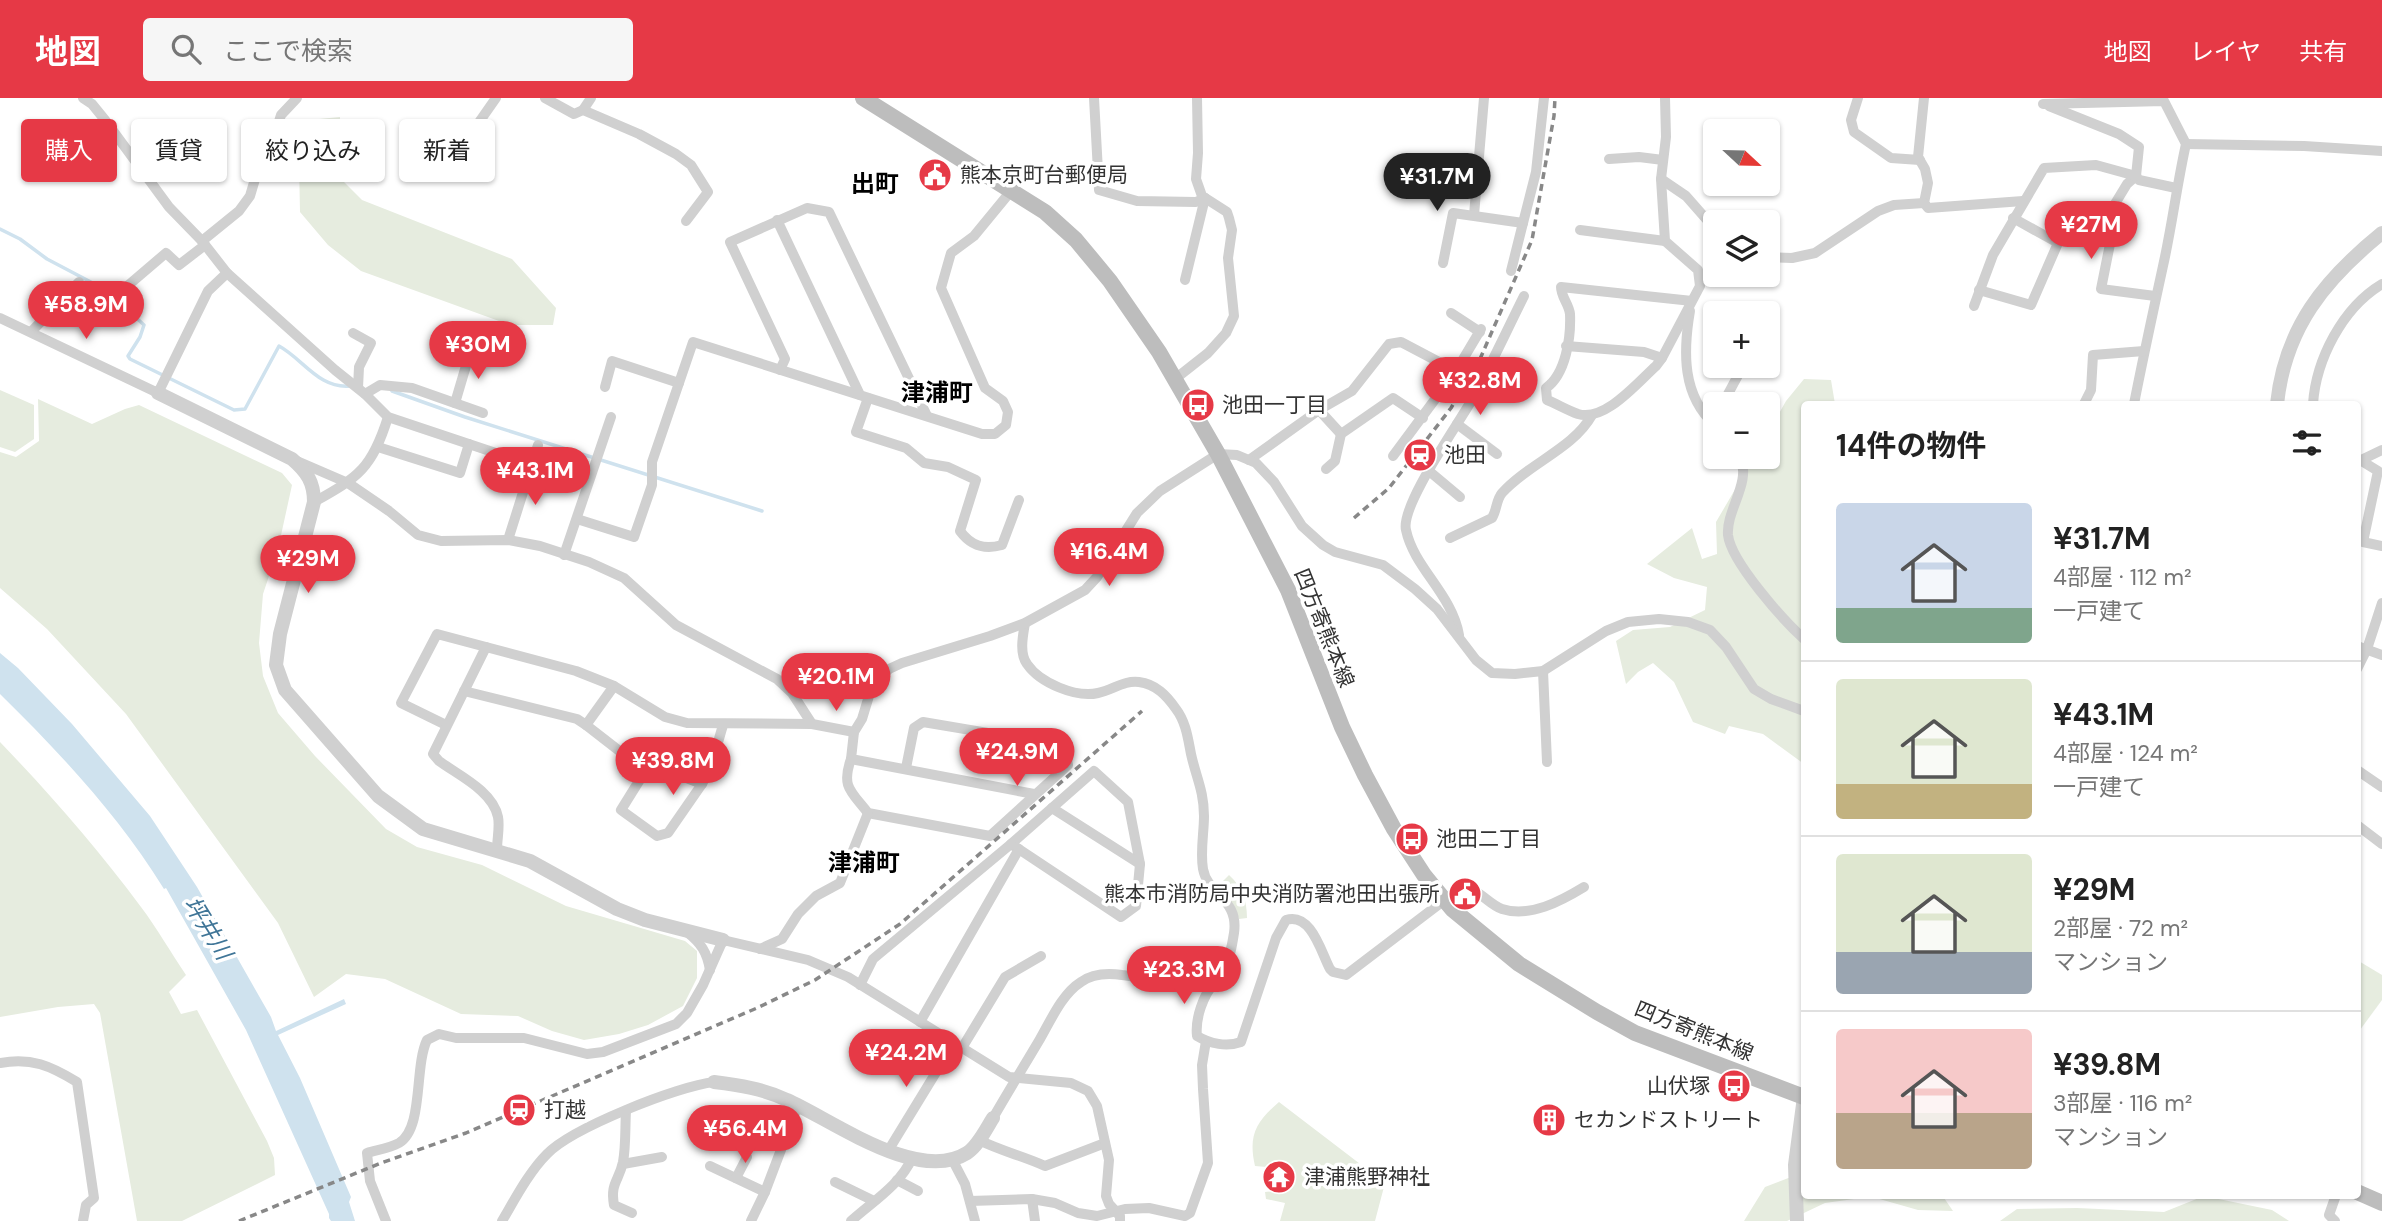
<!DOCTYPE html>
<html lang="ja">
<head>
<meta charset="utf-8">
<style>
  :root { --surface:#fff; --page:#f6f6f6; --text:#222; --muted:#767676; --line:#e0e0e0; --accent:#e63946 }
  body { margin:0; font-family:"DM Sans","Noto Sans JP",sans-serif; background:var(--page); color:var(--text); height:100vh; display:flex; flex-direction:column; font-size:26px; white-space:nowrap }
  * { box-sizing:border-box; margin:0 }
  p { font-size:23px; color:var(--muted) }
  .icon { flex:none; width:38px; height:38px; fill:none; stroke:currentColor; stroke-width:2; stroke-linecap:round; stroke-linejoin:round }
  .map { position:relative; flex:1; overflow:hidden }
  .drawer { position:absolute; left:1801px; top:303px; width:560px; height:798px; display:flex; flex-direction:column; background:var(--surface); border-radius:7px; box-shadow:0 2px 5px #0004 }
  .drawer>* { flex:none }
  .guide { position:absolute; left:21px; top:21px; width:665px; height:63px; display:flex; gap:14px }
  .needle { width:46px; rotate:112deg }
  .buttons { position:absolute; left:1703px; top:21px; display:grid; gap:14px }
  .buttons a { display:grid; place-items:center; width:77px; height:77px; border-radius:7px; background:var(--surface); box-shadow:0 2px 5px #0004; font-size:35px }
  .price { position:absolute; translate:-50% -60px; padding:0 16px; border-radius:24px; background:var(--accent); color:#fff; font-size:23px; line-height:46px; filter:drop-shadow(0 2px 4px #0008) }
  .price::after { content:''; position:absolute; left:50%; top:42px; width:21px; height:16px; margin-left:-10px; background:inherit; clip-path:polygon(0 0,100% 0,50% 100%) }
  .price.active { background:#222; color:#fff }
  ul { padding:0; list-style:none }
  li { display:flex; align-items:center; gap:21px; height:175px; padding:0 35px }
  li+li { border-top:2px solid var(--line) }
  li span { display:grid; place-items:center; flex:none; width:196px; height:140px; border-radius:7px; color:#555 }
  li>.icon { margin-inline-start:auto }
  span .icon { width:84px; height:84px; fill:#fffc; stroke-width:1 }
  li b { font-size:30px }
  h2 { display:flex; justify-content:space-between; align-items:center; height:84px; padding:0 35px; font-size:30px }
  .pill { padding:0 24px; border-radius:7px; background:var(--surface); box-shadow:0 2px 5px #0004; font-size:24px; line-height:63px }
  .pill.active { background:var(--accent); color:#fff }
  header { display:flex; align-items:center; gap:42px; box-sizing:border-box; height:98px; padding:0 35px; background:var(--accent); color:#fff }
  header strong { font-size:33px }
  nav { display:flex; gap:38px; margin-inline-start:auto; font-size:24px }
  .search { width:490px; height:63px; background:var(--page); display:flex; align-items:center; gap:18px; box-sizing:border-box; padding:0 24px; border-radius:7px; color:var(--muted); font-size:26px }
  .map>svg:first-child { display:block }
  .green { fill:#e6ecdf }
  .water { fill:#cfe2ee }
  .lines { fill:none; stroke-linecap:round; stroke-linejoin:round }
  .stream { stroke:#cfe2ee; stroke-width:3.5 }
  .minor { stroke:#d0d0d0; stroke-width:10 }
  .tertiary { stroke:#d0d0d0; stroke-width:14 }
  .secondary { stroke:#bdbdbd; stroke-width:16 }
  .rail { stroke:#888; stroke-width:3.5; stroke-dasharray:7 5; stroke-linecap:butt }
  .labels { text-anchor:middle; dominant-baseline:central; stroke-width:7; stroke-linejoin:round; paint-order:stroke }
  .poi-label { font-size:21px; fill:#333; stroke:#fff; text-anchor:start }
  .street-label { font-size:21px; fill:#333; stroke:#fff }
  .water-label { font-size:23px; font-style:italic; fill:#3f7597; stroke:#fff }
  .quarter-label { font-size:24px; font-weight:bold; fill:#000; stroke:#fff }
</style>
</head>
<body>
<header>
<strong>地図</strong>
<div class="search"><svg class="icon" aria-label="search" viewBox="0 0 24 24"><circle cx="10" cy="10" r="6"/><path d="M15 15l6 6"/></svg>ここで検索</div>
<nav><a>地図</a><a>レイヤ</a><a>共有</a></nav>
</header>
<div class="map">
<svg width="2382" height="1123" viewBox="0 0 2382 1123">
  <rect width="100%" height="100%" fill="#fff"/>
  <g class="green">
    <polygon points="340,19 340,58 343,83 362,102 512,161 556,210 553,227 510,227 361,173 328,147 300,114 299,65 319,21"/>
    <polygon points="1804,281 1831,282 1835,306 1804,306 1804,666 1763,636 1729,628 1725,636 1693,624 1674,584 1653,565 1638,574 1626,586 1616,543 1633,532 1670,529 1705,512 1707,489 1674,480 1647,466 1692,430 1702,461 1717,456 1716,424 1754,359 1768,359 1768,335 1786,303"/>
    <polygon points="0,292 34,307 34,341 15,354 0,349"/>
    <polygon points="38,301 92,326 125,311 139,307 282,375 292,387 278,451 263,496 259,545 263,578 278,615 315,658 386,731 417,749 482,767 566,808 685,843 697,853 697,880 683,908 648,927 619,936 584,942 552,933 518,918 461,916 385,881 346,876 314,899 278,825 126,616 47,531 0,490 0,354 16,359 39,343"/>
    <path d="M 0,644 C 50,696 98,751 141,809 C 157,830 171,855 186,877 L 169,894 L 181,916 L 197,912 L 267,1043 L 274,1060 L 275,1077 L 182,1123 L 137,1123 L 100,915 L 94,906 L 58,909 L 0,919 Z"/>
    <path d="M 1229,777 C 1242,789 1247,802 1247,820 L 1239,821 L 1234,808 L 1219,787 Z"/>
    <polygon points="2357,862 2382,877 2382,902 2357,936"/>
    <path d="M 1279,1004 L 1385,1085 L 1375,1123 L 1280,1123 L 1285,1105 L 1266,1101 L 1265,1094 L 1289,1091 L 1289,1071 L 1255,1068 C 1248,1037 1256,1024 1279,1004 Z"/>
    <polygon points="1804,1074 1804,1097 1942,1097 1953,1113 1918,1112 1876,1100 1854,1101 1825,1105 1787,1123 1744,1123 1765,1089"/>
    <polygon points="2204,1098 2272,1112 2289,1123 2000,1123 2017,1111 2077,1110 2164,1114"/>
  </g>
  <path class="water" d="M 0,555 L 18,570 L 72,626 L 150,718 L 197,789 L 271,919 L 276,933 L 344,901 L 346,906 L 278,937 L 300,980 L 351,1099 L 349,1104 L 355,1123 L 331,1123 L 329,1120 L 329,1116 L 246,932 L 166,790 L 164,791 C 119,718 61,656 0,596 Z"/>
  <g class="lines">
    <g class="stream">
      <path d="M 0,131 L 20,141 L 47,161 L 106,192 L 144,227 L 140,239 L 128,258 L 130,261 L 234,312 L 245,311 L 279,248 C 303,261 319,291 350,288"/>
      <polyline points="392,293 465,319 762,413"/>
    </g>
    <g class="minor">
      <polyline points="83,0 92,6 105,22 169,109 202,143 227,175 335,272 365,296 388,319 532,367"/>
      <polyline points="545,0 574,16 583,12 591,0"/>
      <polyline points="1094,0 1099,92 1137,103 1196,104 1205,100"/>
      <path d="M 1665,0 L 1666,39 L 1661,81 L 1665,143 L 1698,172 L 1700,188 L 1662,260 L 1656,268 C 1637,285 1605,324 1578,316 C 1567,312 1557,306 1547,302 L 1546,290 C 1566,276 1571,239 1570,216 C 1569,206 1561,199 1561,189 L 1692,203"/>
      <polyline points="1858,0 1851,22 1854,34 1891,60 1920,62"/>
      <polyline points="1924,0 1918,59 1925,71 1928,85 1924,105"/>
      <path d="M 2043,6 L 2164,3 L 2186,46 C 2177,86 2172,128 2163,168 C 2153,214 2143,260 2134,306"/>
      <polyline points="583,12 639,36 676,56 691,67 708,94 686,123"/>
      <polyline points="2186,46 2304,48 2382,53"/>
      <polyline points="421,55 426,47 430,45 450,52 461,50 496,0"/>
      <polyline points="1609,61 1639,59 1663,62"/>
      <polyline points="1661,81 1686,98 1715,131"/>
      <polyline points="1474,117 1484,0"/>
      <polyline points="777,122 860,297"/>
      <polyline points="1580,132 1665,143"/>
      <polyline points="202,143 239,113 250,98 258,71 272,46 281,17 297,0"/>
      <polyline points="1768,159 1792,160 1815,155 1878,113 1894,107 1924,105 1928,110 2023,103"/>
      <polyline points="1443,165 1453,115 1523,125 1536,74 1544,0"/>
      <polyline points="1511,173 1523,125"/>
      <polyline points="1185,182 1205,100"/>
      <polyline points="125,190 166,155 179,167 205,147"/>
      <polyline points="1979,192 2031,207 2058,145 2013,120"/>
      <polyline points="2155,198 2101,191 2113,131 2113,109 2127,86 2136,78 2139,82 2176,90"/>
      <polyline points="1974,208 1993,157 2044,70 2096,67 2136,78 2139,49 2119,36 2049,8"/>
      <path d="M 1690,213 C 1683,254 1682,298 1715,327"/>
      <polyline points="1451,215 1480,234"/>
      <polyline points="0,220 158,295 208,193 227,175"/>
      <polyline points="31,234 79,184"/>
      <polyline points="353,235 371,245 359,269 358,290"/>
      <polyline points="1566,248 1644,254 1662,260"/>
      <polyline points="780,272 785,261 730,144 807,110 829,114 927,318"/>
      <polyline points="1175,281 1208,255 1226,235 1234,218 1228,160 1232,132 1229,120 1227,114 1202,98 1196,81 1198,55 1197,0"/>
      <polyline points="605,289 612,263 679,285"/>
      <polyline points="365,296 380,287 412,290 483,315"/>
      <path d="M 868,300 L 856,334 L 906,350 L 924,365 L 948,369 L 976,382 L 960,433 C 971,448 984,452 1002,447 L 1019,402"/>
      <polyline points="455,305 471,251"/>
      <polyline points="1728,306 1728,296 1743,268"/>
      <polyline points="2084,306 2091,292 2093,257 2144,253"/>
      <path d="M 2313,306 C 2316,262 2342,210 2382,186"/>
      <polyline points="1319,312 1341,336"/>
      <polyline points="1457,326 1497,356"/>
      <polyline points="378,349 460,375 469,346"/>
      <polyline points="1393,358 1456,273 1481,231"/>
      <path d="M 1740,359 C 1752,384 1726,412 1728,437 C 1731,464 1784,523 1804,541"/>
      <polyline points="1249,362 1319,312 1352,293 1389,246 1401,244 1456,273"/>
      <polyline points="2360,362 2378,373 2363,444 2382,448"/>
      <polyline points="297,363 348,385 389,413 418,437 441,443 508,442 540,448 589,464 624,480 676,527 777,581 792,595 812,626"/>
      <polyline points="2357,364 2382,352"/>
      <polyline points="1326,371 1335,363 1341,336 1393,300 1423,320"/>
      <polyline points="1429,373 1460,399"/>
      <path d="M 314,404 C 359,379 372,370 388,319"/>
      <polyline points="577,421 634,439 652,387 652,364 693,244 982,336 995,336 1006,327 1008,314 1003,303 985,290 941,190 951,155 974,138 1011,93"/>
      <path d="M 1450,440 L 1492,420 C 1497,412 1496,402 1502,395 C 1529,365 1573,351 1592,317"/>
      <polyline points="508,442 538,347"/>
      <polyline points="564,457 611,319"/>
      <path d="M 1025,525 C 1023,537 1019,555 1027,566 C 1040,585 1076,600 1098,595 C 1113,592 1124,582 1139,584 C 1156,586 1167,598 1176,611 C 1186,624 1188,641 1191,656 C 1196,679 1204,693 1204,718 C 1204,735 1200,754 1203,771 C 1208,798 1239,800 1234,835 C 1232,848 1230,860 1224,871 C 1222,877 1218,879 1215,884 C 1203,897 1195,921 1197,938 C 1210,946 1227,949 1241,944 L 1276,840 L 1286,822 C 1311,814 1321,854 1330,871 L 1333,874 L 1346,877 L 1459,791 C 1476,786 1487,806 1502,811 C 1530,820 1561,803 1584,789"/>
      <path d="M 1459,537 C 1452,496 1414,470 1406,432 C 1400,408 1459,325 1473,300 C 1491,267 1507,232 1524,198"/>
      <polyline points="2357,548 2382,557"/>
      <polyline points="2357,571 2367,551 2382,505"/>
      <polyline points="1543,573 1547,664"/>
      <polyline points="614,588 586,627 622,655 702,686"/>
      <polyline points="464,593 577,621 586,627"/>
      <polyline points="446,627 401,605 437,536 486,549"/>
      <path d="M 851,661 C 841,689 851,693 868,715 L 990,738 L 1068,667 L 1066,657 L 1048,645 L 923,624 L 914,630 L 906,670"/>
      <polyline points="649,667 621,712 657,738 668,735 702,686 712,665 723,627"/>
      <polyline points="2357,672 2382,689"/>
      <polygon points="1094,673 1128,704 1140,766 1136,808 1121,819 1011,746"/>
      <polyline points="1034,696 851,661 854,634 862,621 872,588 889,571 902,565 990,538 1025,525 1085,492 1097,479 1137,415 1160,393 1218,356 1237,357 1256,365 1274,384 1302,428 1323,447 1335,454 1383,467 1415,491 1437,511 1476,562 1492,575 1515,576 1543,573 1606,533 1628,524 1659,521 1688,524 1710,532 1726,549 1754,591 1771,601 1804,613"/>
      <polyline points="1052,710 1140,766"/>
      <polyline points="2357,727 2382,746"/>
      <path d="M 497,752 C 497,741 500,729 498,719 C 493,693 458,677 439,663 L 433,656 L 486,549 L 576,573 L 614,588 L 665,619 L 687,625 L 812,626 L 854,634"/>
      <path d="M 687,834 C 701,845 707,854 710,872"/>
      <polyline points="760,851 782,841 798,816 816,798 840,785 868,715"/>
      <polyline points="860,887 873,861 1011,746"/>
      <polyline points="920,924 1019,751"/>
      <polyline points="962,950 1005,879 1041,858"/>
      <path d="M 0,965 C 31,959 51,968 77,984 L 94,1100 L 86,1107 L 83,1123"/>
      <path d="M 626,1013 C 625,1029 626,1048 623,1064 C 619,1083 610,1085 614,1107 L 632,1115"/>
      <path d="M 993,1020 C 1008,994 1024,968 1040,941 C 1051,922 1062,896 1081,884 C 1092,876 1108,875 1122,877 C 1154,880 1181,893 1213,885"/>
      <path d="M 979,1042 C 1001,1053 1023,1058 1045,1068 L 1105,1045"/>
      <polyline points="888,1053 954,945"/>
      <polyline points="952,1061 965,1086 975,1123"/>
      <polyline points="623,1066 662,1059"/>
      <polyline points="710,1068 765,1094"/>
      <polyline points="736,1080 747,1059"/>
      <polyline points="897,1082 918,1093"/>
      <polyline points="835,1084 874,1103"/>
      <polyline points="1032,1101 1035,1123"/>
      <polyline points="970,1103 1032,1101 1055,1105 1078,1115 1097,1118 1125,1111 1149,1110 1185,1118 1190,1115 1208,1065 1203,991 1202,967 1206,943"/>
      <path d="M 386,1123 L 370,1083 L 367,1055 C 377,1052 390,1050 399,1045 C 424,1030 414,969 427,942 L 439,936 L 456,940 L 524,940 L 587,956 L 603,954 L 676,926 L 687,915 L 703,887 L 723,842 L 808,862 L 848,879 L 1009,979 L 1071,985 L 1088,993 L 1097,1008 L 1109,1062 L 1106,1098 L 1109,1106 L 1120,1118 L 1120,1123"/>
      <path d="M 502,1123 C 515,1101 529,1074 547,1056 C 572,1030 678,988 714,984"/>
      <polyline points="751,1123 765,1094 798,1007"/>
      <path d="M 851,1123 C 872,1104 901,1086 912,1060"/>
      <polyline points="2335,1123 2329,1117 2336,1097"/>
    </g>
    <g class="tertiary">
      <path d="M 158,295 L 292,361 C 307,374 314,384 314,404 L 280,536 L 276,567 L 285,592 L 378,698 L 423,731 L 530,763 L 617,811 L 645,822 L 723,842"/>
      <path d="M 2277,306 C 2285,230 2324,182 2382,135"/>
      <path d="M 714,984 C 739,987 764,991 787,1002 C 832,1022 918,1086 967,1055 C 978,1048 986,1031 993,1020"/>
      <polyline points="1797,1123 1795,1067 1804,999"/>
    </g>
    <g class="secondary">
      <polyline points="863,0 1045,114 1076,142 1110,183 1159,254 1218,356 1288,492 1342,629 1365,677 1394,731 1424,777 1452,811 1519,866 1597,914 1635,935 1804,999"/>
      <polyline points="2357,1094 2382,1105"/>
    </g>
    <g class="rail">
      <polyline points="1354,420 1389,390 1451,310 1480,261 1532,142 1554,18 1555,0"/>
      <polyline points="239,1123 381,1065 466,1035 757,910 815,882 900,826 1142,613"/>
    </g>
  </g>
  <defs>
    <symbol id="civic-disc" viewBox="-11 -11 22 22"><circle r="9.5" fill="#e63946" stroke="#fff"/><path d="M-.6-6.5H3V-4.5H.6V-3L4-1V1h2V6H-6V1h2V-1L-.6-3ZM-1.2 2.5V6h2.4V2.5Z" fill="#fff"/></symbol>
    <symbol id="bus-disc" viewBox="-11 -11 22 22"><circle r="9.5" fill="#e63946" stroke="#fff"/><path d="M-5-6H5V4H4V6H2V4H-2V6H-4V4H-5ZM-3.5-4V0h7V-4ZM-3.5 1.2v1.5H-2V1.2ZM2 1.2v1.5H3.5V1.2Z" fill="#fff"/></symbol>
    <symbol id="station-disc" viewBox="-11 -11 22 22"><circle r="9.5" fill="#e63946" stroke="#fff"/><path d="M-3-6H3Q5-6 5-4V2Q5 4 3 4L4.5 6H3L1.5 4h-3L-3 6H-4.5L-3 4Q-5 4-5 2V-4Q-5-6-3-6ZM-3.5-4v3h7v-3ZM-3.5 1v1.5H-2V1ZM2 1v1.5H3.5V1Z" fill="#fff"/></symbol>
    <symbol id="building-disc" viewBox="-11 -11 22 22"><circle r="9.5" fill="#e63946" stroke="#fff"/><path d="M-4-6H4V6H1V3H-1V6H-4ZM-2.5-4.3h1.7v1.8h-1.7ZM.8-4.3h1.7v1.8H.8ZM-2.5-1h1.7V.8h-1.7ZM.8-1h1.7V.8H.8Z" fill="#fff"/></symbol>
    <symbol id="temple-disc" viewBox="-11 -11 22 22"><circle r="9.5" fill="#e63946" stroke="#fff"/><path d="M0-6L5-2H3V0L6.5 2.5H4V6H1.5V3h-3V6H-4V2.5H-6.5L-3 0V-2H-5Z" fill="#fff"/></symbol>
  </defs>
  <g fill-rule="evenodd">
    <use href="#civic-disc" x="916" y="58" width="38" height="38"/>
    <use href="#bus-disc" x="1179" y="288" width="38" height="38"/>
    <use href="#station-disc" x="1401" y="338" width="38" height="38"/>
    <use href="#bus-disc" x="1393" y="722" width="38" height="38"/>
    <use href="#civic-disc" x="1446" y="777" width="38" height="38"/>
    <use href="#bus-disc" x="1715" y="969" width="38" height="38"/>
    <use href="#station-disc" x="500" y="993" width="38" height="38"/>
    <use href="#building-disc" x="1530" y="1003" width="38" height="38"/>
    <use href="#temple-disc" x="1260" y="1060" width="38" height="38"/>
  </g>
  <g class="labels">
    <g class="poi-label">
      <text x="960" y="77">熊本京町台郵便局</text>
      <text x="1222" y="307">池田一丁目</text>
      <text x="1444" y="357">池田</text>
      <text x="1436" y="741">池田二丁目</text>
      <text x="1440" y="796" text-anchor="end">熊本市消防局中央消防署池田出張所</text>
      <text x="1710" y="988" text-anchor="end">山伏塚</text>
      <text x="544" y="1012">打越</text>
      <text x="1574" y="1022">セカンドストリート</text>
      <text x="1304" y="1079">津浦熊野神社</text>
    </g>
    <g class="street-label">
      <text transform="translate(1324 530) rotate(68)">四方寄熊本線</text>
      <text transform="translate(1694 933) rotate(22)">四方寄熊本線</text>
    </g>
    <g class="water-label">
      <text transform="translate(208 830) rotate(58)">坪井川</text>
    </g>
    <g class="quarter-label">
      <text x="875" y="85">出町</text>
      <text x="937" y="294">津浦町</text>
      <text x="864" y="764">津浦町</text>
    </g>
  </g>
</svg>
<div class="buttons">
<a><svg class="needle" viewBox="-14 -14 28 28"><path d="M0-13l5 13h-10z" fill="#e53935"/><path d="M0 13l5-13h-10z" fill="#767676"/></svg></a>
<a><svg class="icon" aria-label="layers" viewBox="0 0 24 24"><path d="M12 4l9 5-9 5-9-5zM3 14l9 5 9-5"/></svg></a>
<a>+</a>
<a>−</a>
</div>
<b class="price active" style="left:1437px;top:115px">¥31.7M</b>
<b class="price" style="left:2091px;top:163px">¥27M</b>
<b class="price" style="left:86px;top:243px">¥58.9M</b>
<b class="price" style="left:478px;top:283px">¥30M</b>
<b class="price" style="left:1480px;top:319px">¥32.8M</b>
<b class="price" style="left:535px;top:409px">¥43.1M</b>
<b class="price" style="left:1109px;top:490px">¥16.4M</b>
<b class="price" style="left:308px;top:497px">¥29M</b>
<b class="price" style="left:836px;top:615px">¥20.1M</b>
<b class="price" style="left:1017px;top:690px">¥24.9M</b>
<b class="price" style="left:673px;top:699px">¥39.8M</b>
<b class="price" style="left:1184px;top:908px">¥23.3M</b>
<b class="price" style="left:906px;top:991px">¥24.2M</b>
<b class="price" style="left:745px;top:1067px">¥56.4M</b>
<div class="guide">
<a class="pill active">購入</a>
<a class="pill">賃貸</a>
<a class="pill">絞り込み</a>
<a class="pill">新着</a>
</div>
<section class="drawer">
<h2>14件の物件<svg class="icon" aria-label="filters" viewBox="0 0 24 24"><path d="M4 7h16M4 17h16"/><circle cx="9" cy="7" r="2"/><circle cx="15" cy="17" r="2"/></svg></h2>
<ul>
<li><span style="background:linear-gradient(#c9d6e8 75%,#7fa58c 0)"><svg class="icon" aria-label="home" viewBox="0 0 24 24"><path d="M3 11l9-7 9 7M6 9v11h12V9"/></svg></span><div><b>¥31.7M</b><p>4部屋 · 112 m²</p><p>一戸建て</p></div></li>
<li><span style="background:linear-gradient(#dfe7d0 75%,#c2b280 0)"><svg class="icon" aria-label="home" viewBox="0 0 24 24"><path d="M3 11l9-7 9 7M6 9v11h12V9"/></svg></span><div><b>¥43.1M</b><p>4部屋 · 124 m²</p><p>一戸建て</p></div></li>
<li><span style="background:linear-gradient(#dfe7d0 70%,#9aa5b1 0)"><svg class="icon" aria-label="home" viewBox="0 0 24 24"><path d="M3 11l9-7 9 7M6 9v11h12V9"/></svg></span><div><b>¥29M</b><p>2部屋 · 72 m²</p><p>マンション</p></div></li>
<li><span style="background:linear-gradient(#f6c9c9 60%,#b9a48a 0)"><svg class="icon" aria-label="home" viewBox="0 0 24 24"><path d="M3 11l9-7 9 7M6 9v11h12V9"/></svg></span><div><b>¥39.8M</b><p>3部屋 · 116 m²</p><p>マンション</p></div></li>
</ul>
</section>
</div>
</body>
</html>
